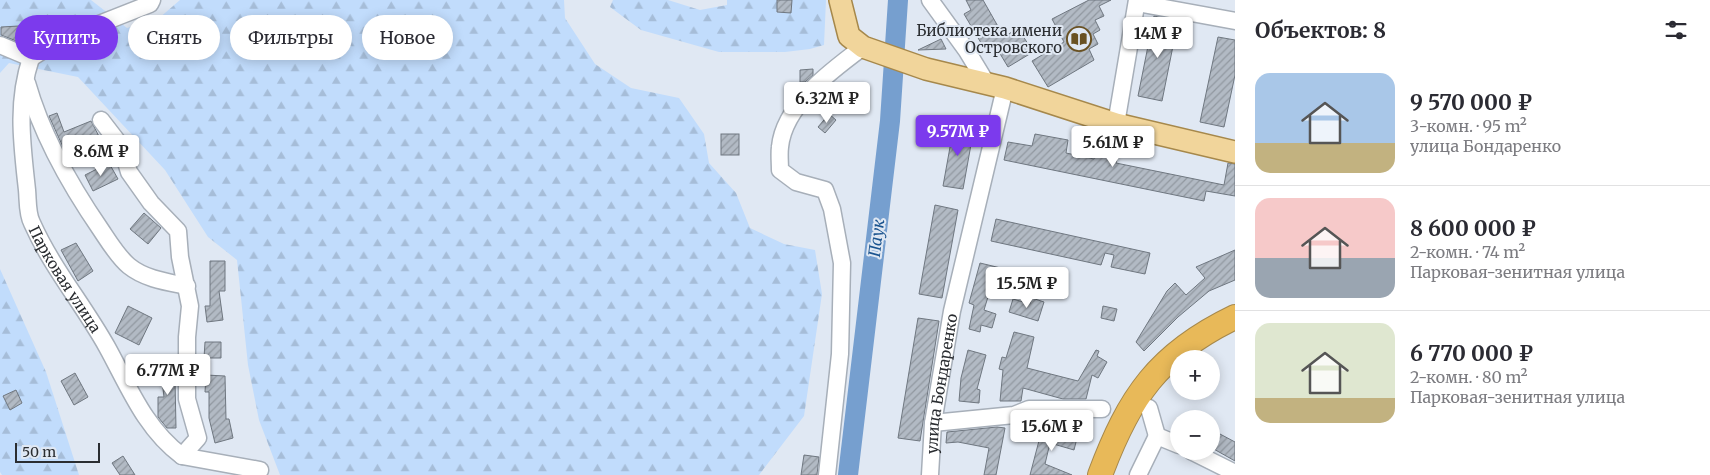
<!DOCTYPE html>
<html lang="ru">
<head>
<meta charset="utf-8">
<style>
  :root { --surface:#fff; --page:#f2f2f3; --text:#2b2b33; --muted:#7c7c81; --line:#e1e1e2; --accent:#7c3aed }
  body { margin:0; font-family:Merriweather,serif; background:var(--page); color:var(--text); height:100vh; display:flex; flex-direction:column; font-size:19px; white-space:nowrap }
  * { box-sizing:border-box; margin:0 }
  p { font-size:16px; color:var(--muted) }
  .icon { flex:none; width:28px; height:28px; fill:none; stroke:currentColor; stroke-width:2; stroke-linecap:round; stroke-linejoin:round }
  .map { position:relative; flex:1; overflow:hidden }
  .drawer { display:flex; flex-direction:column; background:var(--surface); width:475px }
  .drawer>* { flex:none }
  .guide { position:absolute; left:15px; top:15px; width:475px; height:45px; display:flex; gap:10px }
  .buttons { position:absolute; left:1170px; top:350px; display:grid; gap:10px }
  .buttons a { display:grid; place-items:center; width:50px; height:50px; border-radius:50%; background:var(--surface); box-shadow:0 2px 12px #0003; font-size:25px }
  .scale { position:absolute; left:15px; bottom:12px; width:85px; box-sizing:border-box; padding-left:5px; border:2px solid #2a2d31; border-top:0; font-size:14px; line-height:18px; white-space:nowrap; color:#2a2d31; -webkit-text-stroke:4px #e0e8f3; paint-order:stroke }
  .price { position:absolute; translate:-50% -42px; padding:0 11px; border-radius:5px; background:#fff; color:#222; font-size:16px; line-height:32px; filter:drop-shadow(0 1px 2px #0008) }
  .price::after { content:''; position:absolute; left:50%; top:30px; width:15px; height:11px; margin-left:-8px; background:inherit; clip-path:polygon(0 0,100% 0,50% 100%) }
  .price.selected { background:var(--accent); color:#fff }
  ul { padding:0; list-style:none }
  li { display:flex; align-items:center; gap:15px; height:125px; padding:0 20px }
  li+li { border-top:1px solid var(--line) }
  li span { display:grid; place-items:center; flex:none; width:140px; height:100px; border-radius:15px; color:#555 }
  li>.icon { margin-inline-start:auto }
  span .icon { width:60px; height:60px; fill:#fffc; stroke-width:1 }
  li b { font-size:21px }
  h2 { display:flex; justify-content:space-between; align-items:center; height:60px; padding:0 20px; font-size:21px }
  .chip { padding:0 18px; border-radius:22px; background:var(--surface); box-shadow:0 2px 12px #0003; font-size:18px; line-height:45px }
  .chip.selected { background:var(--accent); color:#fff }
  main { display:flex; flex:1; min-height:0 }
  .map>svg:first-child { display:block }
  .forest { fill:url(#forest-firs) }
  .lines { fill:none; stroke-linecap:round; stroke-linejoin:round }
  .river { stroke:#769fcf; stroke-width:20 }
  .building { fill:url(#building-hatch); stroke:#6f7780 }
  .minor-casing { stroke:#a7afb9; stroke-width:19 }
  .major-casing { stroke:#a6884b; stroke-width:24 }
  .highway-casing { stroke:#a6884b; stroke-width:26 }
  .minor { stroke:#fff; stroke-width:16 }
  .major { stroke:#f1d59b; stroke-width:21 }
  .highway { stroke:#e8b959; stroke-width:24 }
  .labels { text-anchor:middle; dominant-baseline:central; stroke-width:4; stroke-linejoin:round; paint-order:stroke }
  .poi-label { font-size:15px; fill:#2a2d31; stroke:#e0e8f3; text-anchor:end }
  .street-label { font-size:15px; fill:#2a2d31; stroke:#e0e8f3 }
  .water-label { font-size:16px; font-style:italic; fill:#1b548f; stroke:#e0e8f3 }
</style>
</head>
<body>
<main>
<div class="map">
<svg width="1235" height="475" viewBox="0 0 1235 475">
  <defs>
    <pattern id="forest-firs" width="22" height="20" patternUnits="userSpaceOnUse" patternTransform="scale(1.25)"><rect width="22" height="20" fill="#c1dcfc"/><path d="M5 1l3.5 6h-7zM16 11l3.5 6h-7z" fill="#a6bdd8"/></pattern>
    <pattern id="building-hatch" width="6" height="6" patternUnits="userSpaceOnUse" patternTransform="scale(1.25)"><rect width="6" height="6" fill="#b2bac4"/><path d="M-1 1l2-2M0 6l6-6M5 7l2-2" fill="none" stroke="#9198a0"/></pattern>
  </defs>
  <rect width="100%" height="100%" fill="#e0e8f3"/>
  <g class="forest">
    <polygon points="0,0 91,0 127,28 158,19 180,0 564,0 565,18 595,64 631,88 679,98 704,134 709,163 736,193 750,228 784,244 815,250 822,294 804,416 759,475 280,475 259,420 248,365 237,260 208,237 165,170 78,77 9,63 0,73"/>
    <polygon points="613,0 668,0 700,10 727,5 727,0 826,0 824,45 810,49 785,52 719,52 641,30 610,7"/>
    <polygon points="0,269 46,372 79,475 2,475 0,472"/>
  </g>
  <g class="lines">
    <polyline class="river" points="848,475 890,121 898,0"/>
  </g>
  <g class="building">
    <polygon points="777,0 792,0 791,13 777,12"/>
    <polygon points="966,0 983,0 1004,37 1018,28 1033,52 1008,67 993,42 984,48 964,14 971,10"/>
    <polygon points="1089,0 1111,0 1099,6 1104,16 1095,20 1100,30 1093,34 1098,44 1089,49 1094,60 1048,87 1032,61 1064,42 1052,19"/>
    <polygon points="1154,16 1178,21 1162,101 1138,96"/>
    <polygon points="19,26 19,42 1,35 1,27"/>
    <polygon points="1218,37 1235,40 1235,75 1224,127 1200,122"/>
    <polygon points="941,39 946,49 918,50"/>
    <polygon points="813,69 813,75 805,82 800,82 800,70"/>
    <polygon points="57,113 64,132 91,121 102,142 89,148 88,145 67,156 49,116"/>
    <polygon points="829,114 836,120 825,133 818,127"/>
    <polygon points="954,125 974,128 963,189 943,186"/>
    <rect x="721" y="134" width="18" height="21"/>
    <polygon points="1035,134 1068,140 1066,153 1094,159 1099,140 1120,145 1116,163 1224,185 1228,163 1235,164 1235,196 1206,191 1204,201 1004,160 1008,142 1032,146"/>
    <polygon points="109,163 118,179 93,191 85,175"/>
    <polygon points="935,205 958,210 942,298 919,294"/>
    <polygon points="144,213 161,228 148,244 130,229"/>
    <polygon points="996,219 1150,253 1145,274 1111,267 1114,255 1105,253 1101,265 991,241"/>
    <polygon points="76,243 93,271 78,281 61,250"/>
    <polygon points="1235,250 1235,280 1209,291 1178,317 1144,351 1136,342 1167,291 1175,283 1186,295 1205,278 1196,267"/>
    <polygon points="210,261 225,261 225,291 219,291 223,320 207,322 205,306 210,306"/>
    <polygon points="980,263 1009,270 1004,291 991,287 984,310 996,314 992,328 981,325 980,332 969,329 974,305 969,303"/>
    <polygon points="1032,298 1044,302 1038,321 1009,312 1013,299 1030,304"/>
    <polygon points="128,306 152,318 139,345 115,333"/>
    <polygon points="1103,306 1117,309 1114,321 1101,318"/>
    <polygon points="918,318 939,321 920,441 898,438"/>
    <polygon points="1014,332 1034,337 1027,368 1078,381 1096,350 1099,351 1097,356 1107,362 1098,378 1092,375 1086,399 1063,399 1023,388 1021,401 1000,401 1003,370 999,369 1002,357 1006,358"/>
    <polygon points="205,342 221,342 221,358 204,358"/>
    <polygon points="968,350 986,355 977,389 980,390 979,403 959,401 961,378"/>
    <polygon points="177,363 177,380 175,380 176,428 167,428 158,417 158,397 164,397 160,365"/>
    <polygon points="75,373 88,397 74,405 61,381"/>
    <polygon points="206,375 225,376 226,419 229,419 233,438 215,443 209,418 209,392 205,392"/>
    <polygon points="16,390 22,403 10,410 3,396"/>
    <polygon points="997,427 1005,428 996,475 984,475 989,448 958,442 946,443 947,432"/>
    <polygon points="1067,427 1079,430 1074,450 1050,443 1045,464 1072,475 1030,475 1041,433 1064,438"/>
    <polygon points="1220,434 1235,442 1235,461 1212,448"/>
    <polygon points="804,455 819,457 817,475 801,475"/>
    <polygon points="123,456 135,475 120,475 112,463"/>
  </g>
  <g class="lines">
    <defs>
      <g id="minor">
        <polyline points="930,0 967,51 987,84"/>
        <polyline points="1137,3 1235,21"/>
        <polyline points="0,45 31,58"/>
        <path id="s1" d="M 31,58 C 16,103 22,144 27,190 C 28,200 27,214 32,223 C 52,268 83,304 107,347 C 128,385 145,429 182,456 L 260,470"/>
        <polyline points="31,58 61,39 150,4 152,0"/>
        <path d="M 27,83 C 42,136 70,185 101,230 C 109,242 118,257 129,266 C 145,279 167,282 187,286"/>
        <polyline points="101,120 121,146 129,172 151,203 178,231 180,257 190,306 187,337 187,399 198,438 182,456"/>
        <polyline points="1116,124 1137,0"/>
        <polyline points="1149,408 1157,436"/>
        <polyline points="933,423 1014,415 1029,409 1102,409"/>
        <polyline points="1157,436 1179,445"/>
        <polyline points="1191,451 1235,473"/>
        <path d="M 827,475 L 840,354 L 842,263 L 832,209 L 825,190 L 796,182 L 780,170 C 780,163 779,154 780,147 C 784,105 832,70 863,47"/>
        <path id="s2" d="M 930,475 L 933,423 L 952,311 L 1005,88"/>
        <polyline points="1138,475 1157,436"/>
      </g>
      <polyline id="major" points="840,0 849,36 863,47 926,69 1005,88 1116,124 1235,152"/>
      <path id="highway" d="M 1100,475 C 1129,397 1158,354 1235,317"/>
    </defs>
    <use href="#minor" class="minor-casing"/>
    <use href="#major" class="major-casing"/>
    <use href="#highway" class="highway-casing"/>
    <use href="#minor" class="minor"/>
    <use href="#major" class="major"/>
    <use href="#highway" class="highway"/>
  </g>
  <defs>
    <symbol id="library-ring" viewBox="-11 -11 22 22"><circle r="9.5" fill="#e0e8f3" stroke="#695122" stroke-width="1.5"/><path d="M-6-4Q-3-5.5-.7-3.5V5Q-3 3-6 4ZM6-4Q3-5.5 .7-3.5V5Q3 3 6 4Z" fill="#695122"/></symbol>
  </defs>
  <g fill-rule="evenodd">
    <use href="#library-ring" x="1065" y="25" width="28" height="28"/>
  </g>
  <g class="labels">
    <g class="poi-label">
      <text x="1062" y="30">Библиотека имени<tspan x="1062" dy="17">Островского</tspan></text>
    </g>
    <g class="street-label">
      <text stroke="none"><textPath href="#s1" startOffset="232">Парковая улица</textPath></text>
      <text stroke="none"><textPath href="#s2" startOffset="92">улица Бондаренко</textPath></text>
    </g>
    <g class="water-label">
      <text transform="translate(876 238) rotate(-83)">Паук</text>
    </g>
  </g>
</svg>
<div class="buttons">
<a>+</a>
<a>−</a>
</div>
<div class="scale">50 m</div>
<b class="price" style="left:1158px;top:59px">14M ₽</b>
<b class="price" style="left:827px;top:124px">6.32M ₽</b>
<b class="price selected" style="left:958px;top:157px">9.57M ₽</b>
<b class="price" style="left:1113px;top:168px">5.61M ₽</b>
<b class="price" style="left:101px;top:177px">8.6M ₽</b>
<b class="price" style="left:1027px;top:309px">15.5M ₽</b>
<b class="price" style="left:168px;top:396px">6.77M ₽</b>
<b class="price" style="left:1052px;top:452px">15.6M ₽</b>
<div class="guide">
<a class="chip selected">Купить</a>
<a class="chip">Снять</a>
<a class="chip">Фильтры</a>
<a class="chip">Новое</a>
</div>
</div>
<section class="drawer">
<h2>Объектов: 8<svg class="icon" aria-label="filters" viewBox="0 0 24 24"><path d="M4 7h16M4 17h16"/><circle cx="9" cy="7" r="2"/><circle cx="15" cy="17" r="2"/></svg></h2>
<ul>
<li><span style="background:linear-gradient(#a9c7e8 70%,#c2b280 0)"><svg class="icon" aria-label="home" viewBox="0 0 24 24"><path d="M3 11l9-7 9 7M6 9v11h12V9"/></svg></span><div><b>9 570 000 ₽</b><p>3-комн. · 95 m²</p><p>улица Бондаренко</p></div></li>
<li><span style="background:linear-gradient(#f6c9c9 60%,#9aa5b1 0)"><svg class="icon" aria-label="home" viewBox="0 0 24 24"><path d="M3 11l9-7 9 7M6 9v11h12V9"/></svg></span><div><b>8 600 000 ₽</b><p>2-комн. · 74 m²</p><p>Парковая-зенитная улица</p></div></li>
<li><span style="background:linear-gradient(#dfe7d0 75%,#c2b280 0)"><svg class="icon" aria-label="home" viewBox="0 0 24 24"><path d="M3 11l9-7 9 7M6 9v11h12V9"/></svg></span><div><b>6 770 000 ₽</b><p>2-комн. · 80 m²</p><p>Парковая-зенитная улица</p></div></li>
</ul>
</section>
</main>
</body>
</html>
